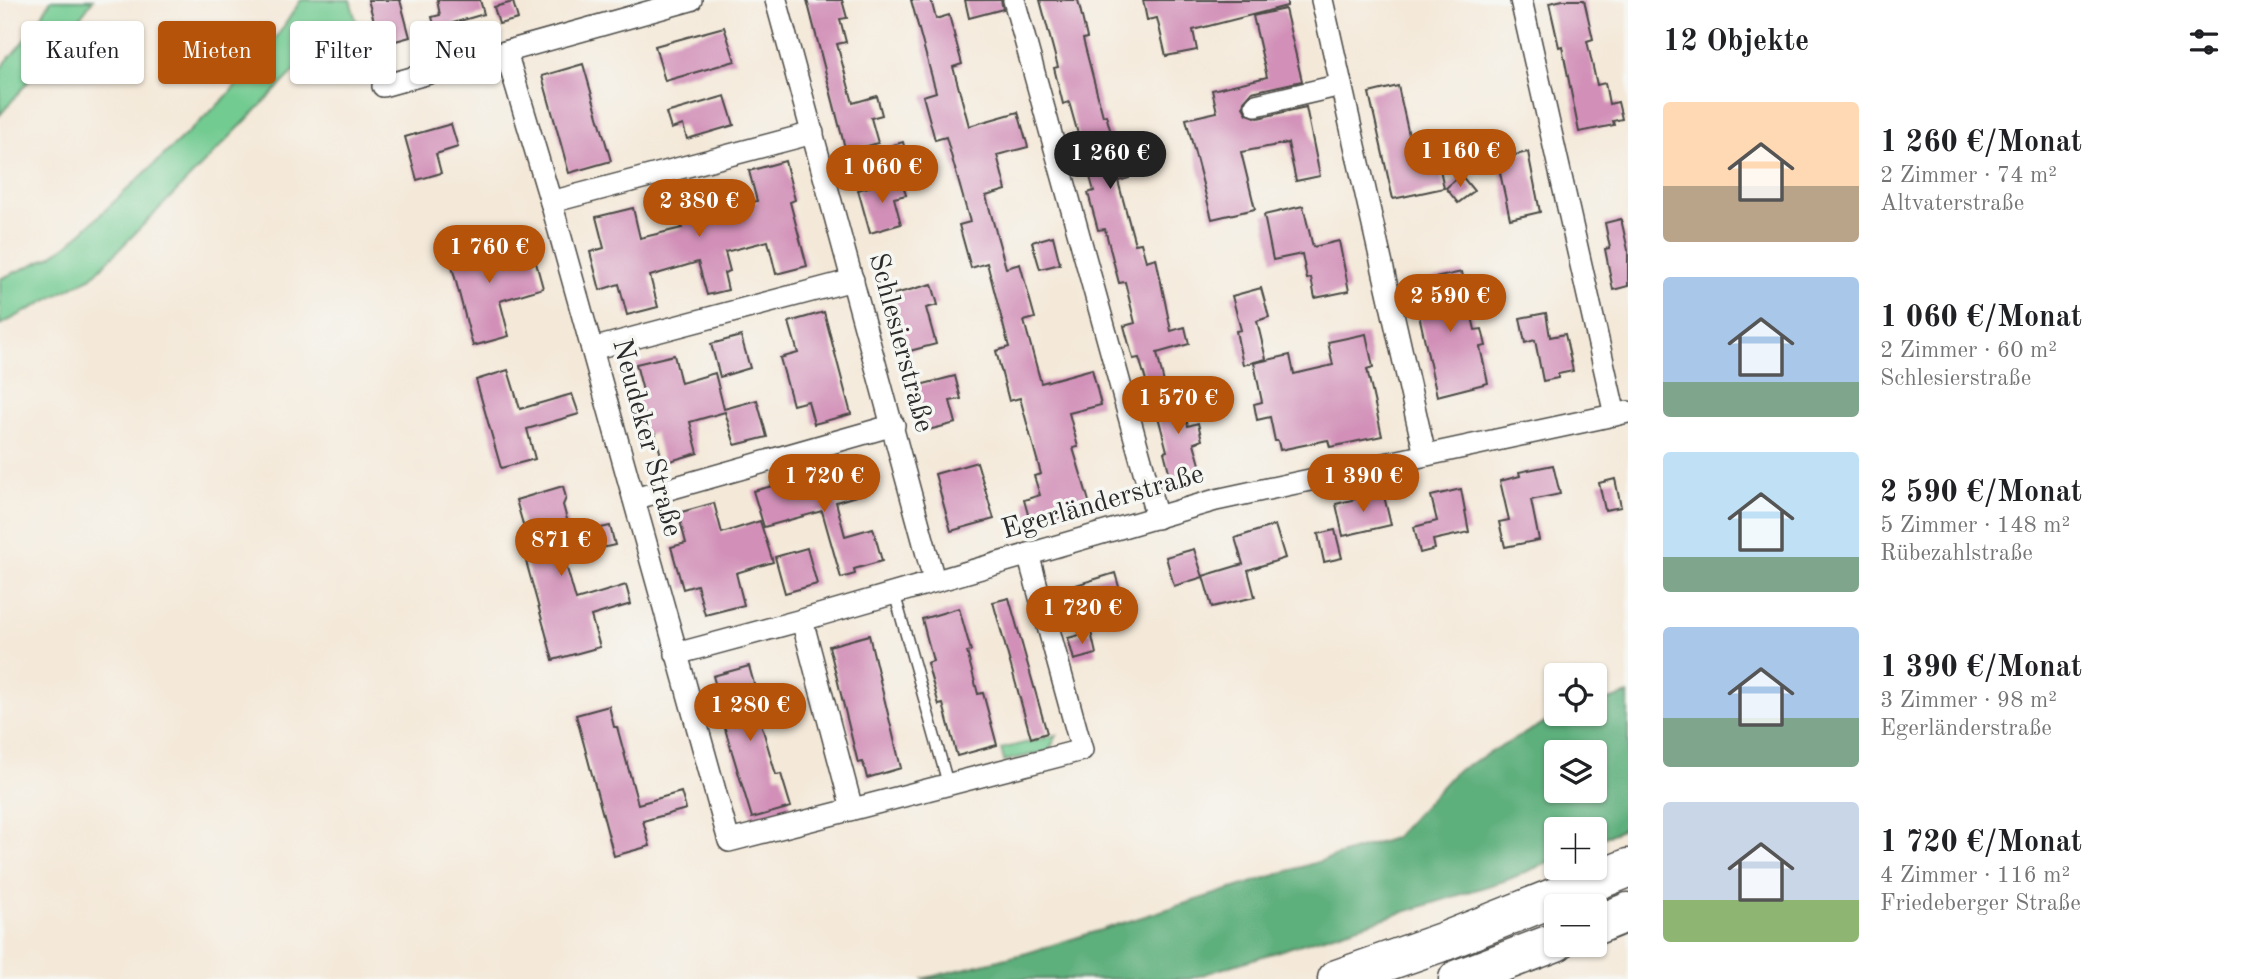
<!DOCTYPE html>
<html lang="de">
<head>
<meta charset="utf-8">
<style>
  :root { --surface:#fff; --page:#f2f2f2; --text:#202124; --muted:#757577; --accent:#b45309 }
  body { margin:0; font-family:"Old Standard TT",serif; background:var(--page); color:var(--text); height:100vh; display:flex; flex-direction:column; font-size:26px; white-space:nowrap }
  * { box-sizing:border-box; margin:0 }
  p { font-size:23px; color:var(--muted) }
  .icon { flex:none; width:38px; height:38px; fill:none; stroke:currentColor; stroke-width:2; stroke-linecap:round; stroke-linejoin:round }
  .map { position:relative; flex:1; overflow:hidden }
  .sheet { display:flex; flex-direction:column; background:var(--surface); width:630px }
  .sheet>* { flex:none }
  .banner { position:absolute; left:21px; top:21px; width:665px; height:63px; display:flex; gap:14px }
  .fabs { position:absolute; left:1544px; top:663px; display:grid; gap:14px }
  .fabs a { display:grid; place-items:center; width:63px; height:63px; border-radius:7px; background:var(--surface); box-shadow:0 2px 5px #0004; font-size:35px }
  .price { position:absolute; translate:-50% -60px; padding:0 16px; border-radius:24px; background:var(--accent); color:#fff; font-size:23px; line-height:46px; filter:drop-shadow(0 2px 4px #0008) }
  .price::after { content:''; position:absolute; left:50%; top:42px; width:21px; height:16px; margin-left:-10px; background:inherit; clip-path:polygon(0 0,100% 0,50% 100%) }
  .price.active { background:#222; color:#fff }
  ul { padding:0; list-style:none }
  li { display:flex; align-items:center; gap:21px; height:175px; padding:0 35px }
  li span { display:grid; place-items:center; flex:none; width:196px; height:140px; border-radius:7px; color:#555 }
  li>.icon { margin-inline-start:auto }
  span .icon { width:84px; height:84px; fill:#fffc; stroke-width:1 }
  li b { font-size:30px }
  h2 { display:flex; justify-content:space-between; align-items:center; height:84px; padding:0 35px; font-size:30px }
  .tag { padding:0 24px; border-radius:7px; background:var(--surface); box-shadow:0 2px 5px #0004; font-size:24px; line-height:63px }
  .tag.active { background:var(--accent); color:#fff }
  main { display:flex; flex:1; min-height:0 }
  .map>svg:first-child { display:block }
  .green { fill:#72cb91; stroke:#4e7b5e; stroke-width:2 }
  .forest { fill:#5daf7b; stroke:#446d53; stroke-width:2; fill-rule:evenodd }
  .building { fill:#d290b8 }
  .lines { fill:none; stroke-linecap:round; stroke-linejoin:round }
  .lane-casing { stroke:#494845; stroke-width:13 }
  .street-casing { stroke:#494845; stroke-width:24 }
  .highway-casing { stroke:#494845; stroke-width:41 }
  .lane { stroke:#fff; stroke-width:10 }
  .street { stroke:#fff; stroke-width:21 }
  .highway { stroke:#fff; stroke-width:38 }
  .labels { text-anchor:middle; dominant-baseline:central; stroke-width:7; stroke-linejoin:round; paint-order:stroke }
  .street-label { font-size:28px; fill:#2b2b2b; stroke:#f6f6f2 }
</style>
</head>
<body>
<main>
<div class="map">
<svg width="1628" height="979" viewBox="0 0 1628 979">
  <rect width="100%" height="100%" fill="#f6f6f2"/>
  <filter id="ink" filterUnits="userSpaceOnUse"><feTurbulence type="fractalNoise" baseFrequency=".0143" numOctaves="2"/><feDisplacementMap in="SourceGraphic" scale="14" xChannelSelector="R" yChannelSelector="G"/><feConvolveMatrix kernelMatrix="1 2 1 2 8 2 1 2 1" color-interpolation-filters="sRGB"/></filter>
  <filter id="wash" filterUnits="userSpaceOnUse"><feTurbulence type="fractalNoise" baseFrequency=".00686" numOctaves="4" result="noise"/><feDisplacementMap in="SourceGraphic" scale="28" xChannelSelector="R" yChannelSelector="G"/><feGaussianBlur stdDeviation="1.57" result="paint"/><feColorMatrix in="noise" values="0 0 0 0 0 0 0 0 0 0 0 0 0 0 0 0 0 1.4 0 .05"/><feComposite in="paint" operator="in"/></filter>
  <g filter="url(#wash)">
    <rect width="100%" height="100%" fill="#f4e9d9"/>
    <g class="green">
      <polygon points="51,0 93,0 60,44 0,115 0,69 36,26"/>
      <polygon points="301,0 350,0 369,66 358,70 347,56 334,31 92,277 0,325 0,279 50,257 70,243 225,98 274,41"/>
      <polygon points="1057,735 1049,751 1004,761 1001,749"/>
    </g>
    <path class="forest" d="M 1628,694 L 1628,827 L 1594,842 L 1594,830 L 1556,830 L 1556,859 L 1507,880 L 1189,979 L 922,979 L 1027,953 L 1394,838 L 1455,772 L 1560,714 L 1594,714 L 1594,704 ZM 1556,752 L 1594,752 L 1594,791 L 1556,791 Z"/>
    <g id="blocks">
      <g class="building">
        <polygon points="368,0 400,0 410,37 381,45"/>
        <polygon points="437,0 480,0 484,14 453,23 458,40 440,46 432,17 440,15"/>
        <polygon points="807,0 842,0 847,18 840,19 846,42 837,44 853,103 877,96 882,115 871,118 878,143 846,152"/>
        <polygon points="911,0 931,0 936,19 949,15 962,64 953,67 969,126 1018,112 1028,147 997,155 1006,190 986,196 1006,268 1020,264 1035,318 1024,321 1041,383 1092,369 1101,405 1069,413 1078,447 1073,448 1091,508 1031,525 1024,500 1040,495 1034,476 1041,474 1020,398 1009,401 996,351 1009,347 987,263 971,268 959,225 970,222 946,137 935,140 923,96 936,92"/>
        <polygon points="965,0 1001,0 1003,9 969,18"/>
        <polygon points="1040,0 1078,0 1087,38 1083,39 1103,116 1106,115 1117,154 1122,153 1129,178 1118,181 1135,244 1141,243 1146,261 1156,258 1171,331 1185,327 1189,344 1157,353 1164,383 1148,387 1139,358 1133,359 1124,326 1135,323 1125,282 1119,283 1105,229 1098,230 1088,193 1094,191 1069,102 1063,104 1054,68 1058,67"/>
        <polygon points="1143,0 1287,0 1287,6 1193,30 1197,50 1166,56 1157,18 1147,20"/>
        <polygon points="1563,0 1584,0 1593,39 1587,41 1597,85 1605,83 1609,104 1618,102 1622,119 1613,121 1614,125 1579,132 1562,46 1559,47 1549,3"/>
        <polygon points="513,2 518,19 499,24 494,7"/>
        <polygon points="1285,9 1302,81 1252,92 1244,101 1243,107 1247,114 1258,118 1306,107 1320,176 1296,181 1288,143 1241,152 1255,209 1212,219 1186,119 1217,112 1212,90 1267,77 1253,16"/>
        <polygon points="724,27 735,61 665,81 655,46"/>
        <polygon points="583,64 611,161 569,173 542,76"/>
        <polygon points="1398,86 1410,140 1429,135 1434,141 1444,188 1393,199 1369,93"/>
        <polygon points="725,96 734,125 687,139 683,125 671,129 666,113"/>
        <polygon points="451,124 458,147 436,154 441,173 417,180 405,137"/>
        <polygon points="903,142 911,173 888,179 880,149"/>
        <polygon points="1528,152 1540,212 1510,219 1497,159"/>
        <polygon points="785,161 795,200 790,202 807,266 776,274 768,241 725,252 730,271 724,273 728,290 707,295 698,262 650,276 658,307 627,315 619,284 600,290 590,252 604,248 596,217 633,208 640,238 682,228 673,192 708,183 715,212 757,201 749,171"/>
        <polygon points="1461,175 1474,191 1458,203 1446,188"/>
        <polygon points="901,178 906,195 894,198 901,224 870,233 858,190"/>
        <polygon points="1303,206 1313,247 1339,241 1349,291 1315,298 1311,278 1307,279 1302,254 1273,260 1264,215"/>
        <polygon points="1621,219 1628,250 1628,286 1613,290 1605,249 1610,248 1605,223"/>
        <polygon points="479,230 489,265 533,252 543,288 500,301 509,336 473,346 445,240"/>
        <polygon points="1053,236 1060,264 1040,269 1032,242"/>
        <polygon points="1462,272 1475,330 1482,329 1486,346 1480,347 1488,383 1437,396 1412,283"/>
        <polygon points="932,284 938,305 926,308 936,344 902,353 887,296"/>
        <polygon points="1261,288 1269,317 1257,321 1266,359 1243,365 1236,331 1241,330 1232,296"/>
        <polygon points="824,312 851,414 814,424 808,401 793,405 780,358 798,353 789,322"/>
        <polygon points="1546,313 1550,337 1565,334 1573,371 1558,374 1558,378 1543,381 1535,340 1525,343 1520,318"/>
        <polygon points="1366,334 1373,367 1367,369 1382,436 1330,447 1328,440 1280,450 1278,441 1275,441 1270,417 1257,420 1254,404 1262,402 1254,363 1290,355 1294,374 1333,365 1328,342"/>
        <polygon points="741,336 750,368 720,377 711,344"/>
        <polygon points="674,355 681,383 715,373 724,409 757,400 767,437 735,445 725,412 690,422 698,453 663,463 655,433 639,438 628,399 644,395 636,364"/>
        <polygon points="508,370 520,409 572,394 579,414 527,429 535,459 501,468 476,380"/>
        <polygon points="955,376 961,399 950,401 956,423 924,431 912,387"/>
        <polygon points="1178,386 1188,426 1198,423 1202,440 1194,443 1203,475 1172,483 1164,452 1167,451 1152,393"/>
        <polygon points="856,462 866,493 836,502 845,536 873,528 882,561 854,569 855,574 841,578 822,511 764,527 753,491 792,481 794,488 829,478 827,471"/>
        <polygon points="977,462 994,519 951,531 935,474"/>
        <polygon points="1553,465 1560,494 1531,500 1539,540 1505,547 1499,522 1509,520 1500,481 1520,476 1519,472"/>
        <polygon points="1615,479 1621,507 1605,510 1599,483"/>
        <polygon points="563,486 566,498 563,505 575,548 562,551 576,600 626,585 631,604 591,616 600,647 553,660 526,561 533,559 516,500"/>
        <polygon points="1461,489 1469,532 1433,540 1435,549 1420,553 1414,527 1437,521 1431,496"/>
        <polygon points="1383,492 1391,525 1343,536 1336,504"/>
        <polygon points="714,503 722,533 760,521 773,562 736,573 744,605 705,615 697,585 683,589 671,547 686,543 678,513"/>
        <polygon points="1275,525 1285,558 1248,570 1255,597 1212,607 1203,576 1243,564 1235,538"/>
        <polygon points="610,526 615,545 597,549 592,530"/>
        <polygon points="1335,530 1342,558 1324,562 1318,534"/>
        <polygon points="807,548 817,584 785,593 775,557"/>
        <polygon points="1194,549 1203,577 1174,586 1166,557"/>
        <polygon points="1115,573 1124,604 1083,617 1073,586"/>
        <polygon points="1009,598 1047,733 1031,738 993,602"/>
        <polygon points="959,608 971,651 967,652 978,694 983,693 997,745 957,756 943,704 939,705 927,663 933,661 922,619"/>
        <polygon points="1091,632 1096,654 1074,660 1068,638"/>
        <polygon points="869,635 901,768 867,778 863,762 858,763 829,646"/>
        <polygon points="749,666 758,698 754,699 776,775 781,774 791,807 752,818 719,709 722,708 713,676"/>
        <polygon points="609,706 614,727 617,727 638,804 681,792 686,809 643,821 650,846 614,856 576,715"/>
      </g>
    </g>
  </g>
  <g filter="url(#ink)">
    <use href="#blocks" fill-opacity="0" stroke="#494845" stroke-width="2"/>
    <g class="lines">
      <defs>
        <polyline id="lane" points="894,592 948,784"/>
        <g id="street">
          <polyline points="776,0 934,580"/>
          <polyline points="1014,0 1157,518"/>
          <polyline points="1322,0 1425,455"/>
          <polyline points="1521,0 1615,415"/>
          <polyline points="506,52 551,202 729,841 1082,750 1028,554"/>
          <polyline points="383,86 691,0"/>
          <polyline points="1256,105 1341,85"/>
          <polyline points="551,202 813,133"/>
          <polyline points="592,349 853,280"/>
          <polyline points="634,499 894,425"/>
          <polyline points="802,620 852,809"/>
          <polyline points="676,654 802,620 1216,500 1628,412"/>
        </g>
        <g id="highway">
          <polyline points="1594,926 1628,912"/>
          <polyline points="1337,979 1445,941 1628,868"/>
          <polyline points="1458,979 1556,942"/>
        </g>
      </defs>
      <use href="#lane" class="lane-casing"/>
      <use href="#street" class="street-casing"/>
      <use href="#highway" class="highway-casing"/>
      <use href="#lane" class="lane"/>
      <use href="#street" class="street"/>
      <use href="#highway" class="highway"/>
    </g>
  </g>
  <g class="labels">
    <g class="street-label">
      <text transform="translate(900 343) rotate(75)">Schlesierstraße</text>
      <text transform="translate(646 438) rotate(75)">Neudeker Straße</text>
      <text transform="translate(1103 503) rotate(-16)">Egerländerstraße</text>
    </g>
  </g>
</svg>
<div class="fabs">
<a><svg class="icon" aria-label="locate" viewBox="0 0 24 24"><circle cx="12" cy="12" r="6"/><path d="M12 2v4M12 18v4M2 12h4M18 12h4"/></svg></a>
<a><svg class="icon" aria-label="layers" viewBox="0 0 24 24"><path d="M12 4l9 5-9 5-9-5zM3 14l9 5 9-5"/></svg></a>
<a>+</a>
<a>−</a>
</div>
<b class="price" style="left:1460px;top:189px">1 160 €</b>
<b class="price active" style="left:1110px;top:191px">1 260 €</b>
<b class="price" style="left:882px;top:205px">1 060 €</b>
<b class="price" style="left:699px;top:239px">2 380 €</b>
<b class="price" style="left:489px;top:285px">1 760 €</b>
<b class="price" style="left:1450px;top:334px">2 590 €</b>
<b class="price" style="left:1178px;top:436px">1 570 €</b>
<b class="price" style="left:824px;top:514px">1 720 €</b>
<b class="price" style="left:1363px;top:514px">1 390 €</b>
<b class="price" style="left:561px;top:578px">871 €</b>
<b class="price" style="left:1082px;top:646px">1 720 €</b>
<b class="price" style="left:750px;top:743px">1 280 €</b>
<div class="banner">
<a class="tag">Kaufen</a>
<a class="tag active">Mieten</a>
<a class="tag">Filter</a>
<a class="tag">Neu</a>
</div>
</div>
<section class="sheet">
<h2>12 Objekte<svg class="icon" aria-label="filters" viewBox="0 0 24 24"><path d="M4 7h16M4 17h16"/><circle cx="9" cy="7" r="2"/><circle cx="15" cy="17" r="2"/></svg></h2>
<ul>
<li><span style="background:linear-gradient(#ffd9b3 60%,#b9a48a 0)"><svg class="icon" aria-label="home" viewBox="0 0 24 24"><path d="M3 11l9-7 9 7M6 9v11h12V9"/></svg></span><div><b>1 260 €/Monat</b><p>2 Zimmer · 74 m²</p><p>Altvaterstraße</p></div></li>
<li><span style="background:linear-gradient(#a9c7e8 75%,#7fa58c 0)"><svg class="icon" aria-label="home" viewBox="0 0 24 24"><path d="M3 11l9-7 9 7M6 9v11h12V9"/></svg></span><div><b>1 060 €/Monat</b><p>2 Zimmer · 60 m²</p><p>Schlesierstraße</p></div></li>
<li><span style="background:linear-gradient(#bfe0f5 75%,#7fa58c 0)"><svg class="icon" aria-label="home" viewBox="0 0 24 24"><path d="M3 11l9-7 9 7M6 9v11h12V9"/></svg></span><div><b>2 590 €/Monat</b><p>5 Zimmer · 148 m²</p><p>Rübezahlstraße</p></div></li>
<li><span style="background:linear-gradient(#a9c7e8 65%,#7fa58c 0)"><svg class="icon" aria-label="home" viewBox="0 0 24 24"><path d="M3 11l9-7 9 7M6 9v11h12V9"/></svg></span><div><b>1 390 €/Monat</b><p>3 Zimmer · 98 m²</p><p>Egerländerstraße</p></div></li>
<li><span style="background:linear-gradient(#c9d6e8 70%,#8fb573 0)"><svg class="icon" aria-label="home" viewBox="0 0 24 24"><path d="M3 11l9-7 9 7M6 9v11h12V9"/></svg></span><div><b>1 720 €/Monat</b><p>4 Zimmer · 116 m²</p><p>Friedeberger Straße</p></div></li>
</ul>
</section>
</main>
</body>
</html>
